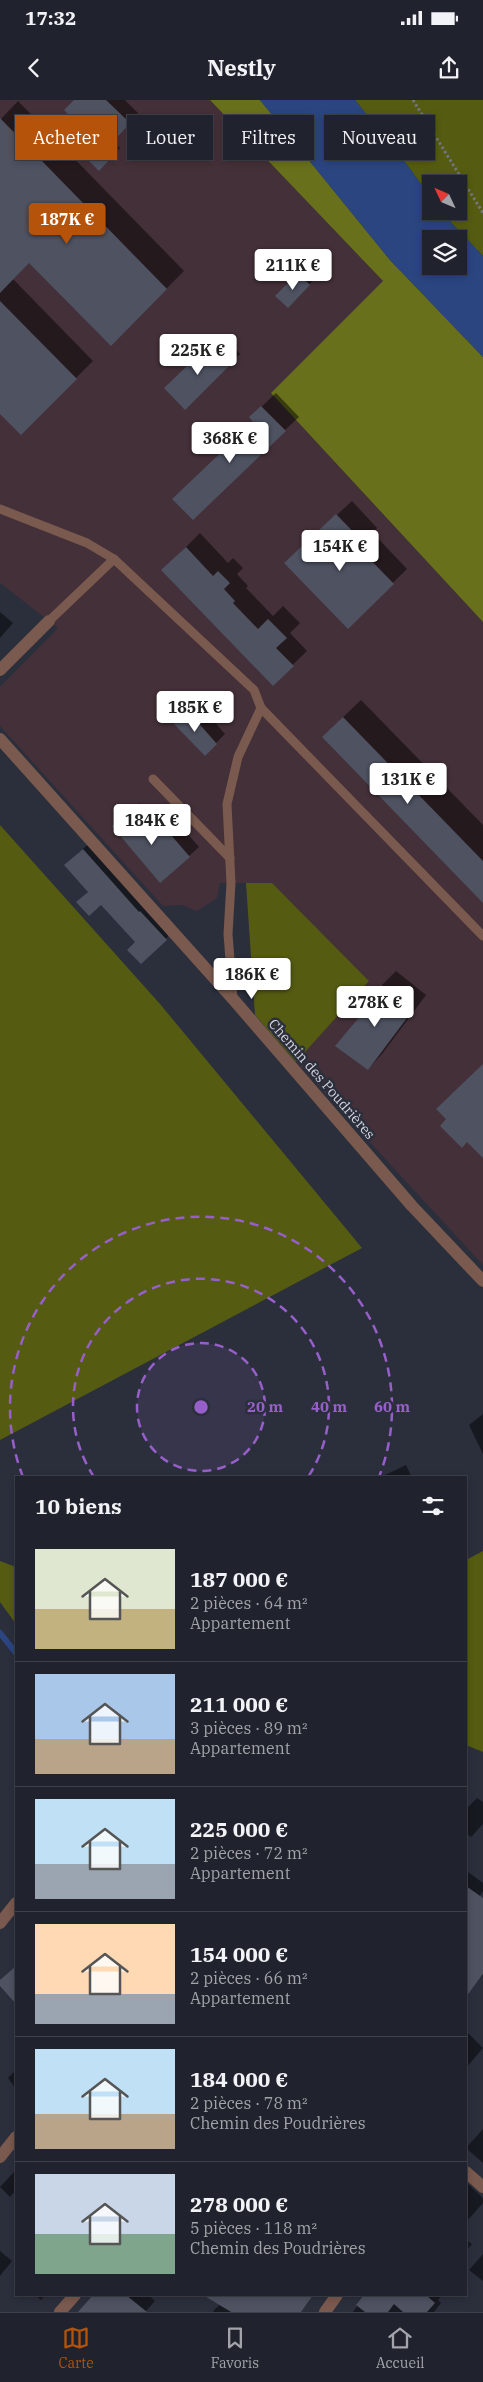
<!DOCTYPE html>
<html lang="fr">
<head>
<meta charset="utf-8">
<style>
  :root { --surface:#20232d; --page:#2d2f39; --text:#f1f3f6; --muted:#a2a4aa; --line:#3d4049; --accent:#b45309 }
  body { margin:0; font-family:"IBM Plex Serif",serif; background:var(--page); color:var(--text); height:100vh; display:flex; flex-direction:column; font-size:19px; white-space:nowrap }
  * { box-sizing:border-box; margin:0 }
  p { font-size:16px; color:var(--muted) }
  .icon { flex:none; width:28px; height:28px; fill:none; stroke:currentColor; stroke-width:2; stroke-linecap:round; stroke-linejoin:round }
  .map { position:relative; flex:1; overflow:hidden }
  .details { position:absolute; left:15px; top:1376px; width:452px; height:820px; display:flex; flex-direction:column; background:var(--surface); border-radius:0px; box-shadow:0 2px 8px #0003,0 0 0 1px var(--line) }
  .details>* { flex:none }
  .hud { position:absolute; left:15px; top:15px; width:454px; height:45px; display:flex; gap:10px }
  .needle { width:32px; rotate:314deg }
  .buttons { position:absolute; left:422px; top:75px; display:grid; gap:10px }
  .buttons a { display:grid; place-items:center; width:45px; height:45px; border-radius:0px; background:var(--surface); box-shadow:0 2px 8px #0003,0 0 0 1px var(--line); font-size:25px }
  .price { position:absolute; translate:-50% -42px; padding:0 11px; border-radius:5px; background:#fff; color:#222; font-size:16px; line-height:32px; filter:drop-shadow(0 1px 2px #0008) }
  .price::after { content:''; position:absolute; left:50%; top:30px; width:15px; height:11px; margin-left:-8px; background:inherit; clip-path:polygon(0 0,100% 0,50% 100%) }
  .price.active { background:var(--accent); color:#fff }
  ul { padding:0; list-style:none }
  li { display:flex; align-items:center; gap:15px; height:125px; padding:0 20px }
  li+li { border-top:1px solid var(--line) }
  li span { display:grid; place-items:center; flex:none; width:140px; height:100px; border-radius:0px; color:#555 }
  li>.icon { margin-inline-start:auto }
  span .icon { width:60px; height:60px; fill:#fffc; stroke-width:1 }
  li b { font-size:21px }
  h2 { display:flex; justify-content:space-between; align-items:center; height:60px; padding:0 20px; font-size:21px }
  .pill { padding:0 18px; border-radius:0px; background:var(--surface); box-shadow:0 2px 8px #0003,0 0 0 1px var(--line); font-size:18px; line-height:45px }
  .pill.active { background:var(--accent); color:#fff }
  .status { display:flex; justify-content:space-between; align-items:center; height:35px; padding:0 25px; background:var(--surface); direction:ltr }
  .status svg { height:14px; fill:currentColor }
  header { display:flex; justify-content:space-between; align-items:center; height:65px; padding:0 20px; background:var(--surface); font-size:22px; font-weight:800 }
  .tab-bar { display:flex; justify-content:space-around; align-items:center; height:70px; border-top:1px solid var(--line); background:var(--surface); font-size:14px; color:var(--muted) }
  .tab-bar a { display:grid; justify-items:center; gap:2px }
  .tab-bar .active { color:var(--accent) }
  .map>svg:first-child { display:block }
  .industrial { fill:#443038 }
  .green { fill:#555c11 }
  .forest { fill:#68701c }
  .water { fill:#2b4581; fill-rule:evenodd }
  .shadow { fill:#0007 }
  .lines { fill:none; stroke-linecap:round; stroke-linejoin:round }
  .stream { stroke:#2b4581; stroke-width:6 }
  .building { fill:#4e5261 }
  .path { stroke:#727580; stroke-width:3; stroke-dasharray:2.5 2.5; stroke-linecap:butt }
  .service { stroke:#7a594e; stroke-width:9 }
  .minor { stroke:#7a594e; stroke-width:12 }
  .ring { fill:none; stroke:#965fc9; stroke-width:2.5; stroke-dasharray:9 6 }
  .labels { text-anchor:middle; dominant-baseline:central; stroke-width:5; stroke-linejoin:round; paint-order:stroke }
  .street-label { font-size:14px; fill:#d4d6df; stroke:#2b2f3c }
  .centre { fill:#965fc9; stroke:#2b2f3c; stroke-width:2.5 }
  .ring-label { font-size:15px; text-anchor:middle; font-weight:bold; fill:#965fc9; stroke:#2b2f3c; stroke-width:5; stroke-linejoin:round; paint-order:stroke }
</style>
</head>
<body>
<div class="status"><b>17:32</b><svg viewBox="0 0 49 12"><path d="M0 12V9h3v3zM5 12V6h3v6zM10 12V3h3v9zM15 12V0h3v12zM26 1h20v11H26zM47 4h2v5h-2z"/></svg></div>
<header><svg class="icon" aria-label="back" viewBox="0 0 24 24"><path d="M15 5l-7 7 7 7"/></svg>Nestly<svg class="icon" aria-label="share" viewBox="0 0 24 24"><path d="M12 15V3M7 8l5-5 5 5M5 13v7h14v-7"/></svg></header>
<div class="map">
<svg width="483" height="2212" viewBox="0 0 483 2212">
  <rect width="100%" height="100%" fill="#2b2f3c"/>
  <polygon class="industrial" points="0,0 210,0 383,181 271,293 483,522 483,1165 296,962 369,881 272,783 220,783 217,798 197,811 182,805 163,806 0,626 0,587 58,528 0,483"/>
  <g class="green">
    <polygon points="355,0 483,0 483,156 440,111 459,111 459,84 431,84 431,99 411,70"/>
    <polygon points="0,725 160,904 362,1148 0,1340"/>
    <polygon points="246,783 272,783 369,881 296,962 255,915"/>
    <polygon points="483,1451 483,1652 466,1645 466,1460"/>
    <polygon points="0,1461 16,1467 16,1524 0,1502"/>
  </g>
  <polygon class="forest" points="210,0 260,0 390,160 483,257 483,522 271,293 383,181"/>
  <path class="water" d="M 260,0 L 355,0 L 411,70 L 431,99 L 431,111 L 440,111 L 483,156 L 483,257 L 390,160 ZM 431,139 L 459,139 L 459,166 L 431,166 Z"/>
  <g class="shadow">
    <polygon points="76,0 125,0 138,13 113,41 120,48 99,69 91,36"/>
    <polygon points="18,1 184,171 111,244 29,162 13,179 93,261 21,333 0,312 0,20"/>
    <polygon points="309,164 319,174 288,206 277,196"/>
    <polygon points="222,234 240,254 185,308 166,288"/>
    <polygon points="276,293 299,317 285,330 255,322 251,317"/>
    <polygon points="352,401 377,428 373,433 407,469 348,527 300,449"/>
    <polygon points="200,433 228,463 233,458 243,468 237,474 248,486 246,488 273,516 283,506 300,523 290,533 307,551 273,584 163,470"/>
    <polygon points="0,512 13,523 0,538"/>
    <polygon points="361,600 483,725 483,801 341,619"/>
    <polygon points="197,602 225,634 205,654 176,624"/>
    <polygon points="139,703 156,722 168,712 199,747 160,782 123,717"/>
    <polygon points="93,740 176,829 141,862 137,842 101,803 78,802 89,791 75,756"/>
    <polygon points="396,871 426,895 382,954 368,969 369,907 381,886"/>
    <polygon points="483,1314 483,1354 469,1325"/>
    <polygon points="406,1365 412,1378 379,1378"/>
    <polygon points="477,1698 483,1702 483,1724 471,1737 468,1735 466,1737 466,1709"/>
    <polygon points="468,1772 483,1783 483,1791 479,1797 483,1800 483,1875 466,1896 466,1774"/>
    <polygon points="466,1931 483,1948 466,1968"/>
    <polygon points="16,1970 16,1989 8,1978"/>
    <polygon points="483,2029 483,2063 466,2048"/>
    <polygon points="14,2072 16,2074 16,2090 10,2097 0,2087"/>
    <polygon points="467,2083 483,2098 483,2103 466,2122"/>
    <polygon points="466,2140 472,2144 466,2151"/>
    <polygon points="0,2151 12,2161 0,2176"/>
    <polygon points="483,2154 483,2181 469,2170"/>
    <polygon points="35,2195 45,2195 41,2200"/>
    <polygon points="94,2195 148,2195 155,2201 145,2212 80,2212"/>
    <polygon points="365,2195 442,2195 438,2200 441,2203 434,2212 353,2212"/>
    <polygon points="224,2201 232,2212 213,2212 214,2210"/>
  </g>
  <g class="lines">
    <polyline class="stream" points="0,1533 16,1553"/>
  </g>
  <g class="building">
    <polygon points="74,0 106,0 130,23 104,52 111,58 99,71 77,49 89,36 64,10"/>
    <polygon points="0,18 167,189 111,246 29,163 0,193"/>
    <polygon points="298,173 310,185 288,208 275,196"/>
    <polygon points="0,201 77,279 21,335 0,314"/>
    <polygon points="211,243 231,264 185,310 164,288"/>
    <polygon points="261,306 286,331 193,420 172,399 253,322 249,317"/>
    <polygon points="336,414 364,443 359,448 394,484 348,529 284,463"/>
    <polygon points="186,447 213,476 218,471 230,483 224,489 235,501 233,503 258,529 268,519 287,538 276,548 294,566 273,586 161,470"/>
    <polygon points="187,610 217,644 205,656 174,624"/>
    <polygon points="343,617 483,761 483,803 322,637"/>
    <polygon points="129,711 146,731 158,720 190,757 160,783 112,726"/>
    <polygon points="83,749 139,812 140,811 167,840 141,864 127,850 135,842 101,805 89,816 76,802 88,792 64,765"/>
    <polygon points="381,885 413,910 368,970 335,946 367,908 366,906"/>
    <polygon points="483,964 483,1058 467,1042 462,1048 440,1026 446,1019 436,1009"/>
    <polygon points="466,1786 483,1798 483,1874 466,1897"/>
    <polygon points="16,1866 16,1904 0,1886 0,1880"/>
    <polygon points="93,2195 126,2195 147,2212 78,2212"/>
    <polygon points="203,2195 313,2195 301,2212 231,2212"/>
    <polygon points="364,2195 426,2195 435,2203 427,2212 403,2212 394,2204 388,2212 365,2212 356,2205"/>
  </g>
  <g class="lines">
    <polyline class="path" points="413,0 483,113"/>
    <g class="service">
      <polyline points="0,409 87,443 114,459 254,590 261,608 238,657 227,704 231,783 228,834 233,899"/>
      <polyline points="49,521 114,459"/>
      <polyline points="261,608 483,836"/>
      <polyline points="153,679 230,758"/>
    </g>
    <g class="minor">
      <polyline points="0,570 49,521"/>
      <polyline points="0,639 233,899 412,1106 483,1181"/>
      <polyline points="0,1823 16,1803"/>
      <polyline points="0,2057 16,2037"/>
      <polyline points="466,2072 483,2087"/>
      <polyline points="60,2212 75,2195"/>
      <polyline points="325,2212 337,2195"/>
    </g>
  </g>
  <circle cx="201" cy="1307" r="64" fill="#965fc9" fill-opacity=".12"/>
  <g class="ring">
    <circle cx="201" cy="1307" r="64"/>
    <path d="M94 1377A128 128 0 1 1 308 1377"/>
    <path d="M23 1377A191 191 0 1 1 379 1377"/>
  </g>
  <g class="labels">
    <g class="street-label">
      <text transform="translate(322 979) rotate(49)">Chemin des Poudrières</text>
    </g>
  </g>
  <circle cx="201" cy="1307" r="8" class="centre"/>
  <g class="ring-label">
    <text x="265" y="1312">20 m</text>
    <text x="329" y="1312">40 m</text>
    <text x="392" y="1312">60 m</text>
  </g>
</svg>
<div class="buttons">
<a><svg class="needle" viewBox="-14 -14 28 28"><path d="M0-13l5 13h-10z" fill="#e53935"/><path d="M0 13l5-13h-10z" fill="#a2a4aa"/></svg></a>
<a><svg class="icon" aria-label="layers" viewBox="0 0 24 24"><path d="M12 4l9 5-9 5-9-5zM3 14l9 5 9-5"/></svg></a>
</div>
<b class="price active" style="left:67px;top:145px">187K €</b>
<b class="price" style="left:293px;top:191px">211K €</b>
<b class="price" style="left:198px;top:276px">225K €</b>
<b class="price" style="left:230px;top:364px">368K €</b>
<b class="price" style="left:340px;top:472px">154K €</b>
<b class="price" style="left:195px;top:633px">185K €</b>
<b class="price" style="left:408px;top:705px">131K €</b>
<b class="price" style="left:152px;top:746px">184K €</b>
<b class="price" style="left:252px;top:900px">186K €</b>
<b class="price" style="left:375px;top:928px">278K €</b>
<div class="hud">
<a class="pill active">Acheter</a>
<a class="pill">Louer</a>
<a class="pill">Filtres</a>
<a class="pill">Nouveau</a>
</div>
<section class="details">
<h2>10 biens<svg class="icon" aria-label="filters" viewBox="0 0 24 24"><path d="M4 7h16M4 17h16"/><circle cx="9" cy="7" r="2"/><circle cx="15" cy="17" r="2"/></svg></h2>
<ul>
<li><span style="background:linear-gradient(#dfe7d0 60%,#c2b280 0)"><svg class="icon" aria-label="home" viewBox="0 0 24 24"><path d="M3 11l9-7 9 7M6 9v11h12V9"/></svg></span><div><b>187 000 €</b><p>2 pièces · 64 m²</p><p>Appartement</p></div></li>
<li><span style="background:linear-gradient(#a9c7e8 65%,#b9a48a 0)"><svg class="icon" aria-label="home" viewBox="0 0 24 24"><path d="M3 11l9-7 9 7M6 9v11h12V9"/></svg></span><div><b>211 000 €</b><p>3 pièces · 89 m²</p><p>Appartement</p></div></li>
<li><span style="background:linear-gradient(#bfe0f5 65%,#9aa5b1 0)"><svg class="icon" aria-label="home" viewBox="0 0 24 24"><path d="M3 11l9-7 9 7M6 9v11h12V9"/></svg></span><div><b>225 000 €</b><p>2 pièces · 72 m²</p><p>Appartement</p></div></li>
<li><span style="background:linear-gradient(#ffd9b3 70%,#9aa5b1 0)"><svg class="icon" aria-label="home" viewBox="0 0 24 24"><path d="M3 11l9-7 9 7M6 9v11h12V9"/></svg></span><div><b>154 000 €</b><p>2 pièces · 66 m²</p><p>Appartement</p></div></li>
<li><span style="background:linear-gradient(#bfe0f5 65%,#b9a48a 0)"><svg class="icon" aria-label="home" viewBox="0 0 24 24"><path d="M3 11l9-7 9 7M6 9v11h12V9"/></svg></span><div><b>184 000 €</b><p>2 pièces · 78 m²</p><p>Chemin des Poudrières</p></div></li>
<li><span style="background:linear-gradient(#c9d6e8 60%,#7fa58c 0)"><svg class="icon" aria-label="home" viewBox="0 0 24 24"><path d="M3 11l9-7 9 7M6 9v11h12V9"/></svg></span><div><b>278 000 €</b><p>5 pièces · 118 m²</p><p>Chemin des Poudrières</p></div></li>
</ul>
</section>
</div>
<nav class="tab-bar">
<a class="active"><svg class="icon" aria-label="map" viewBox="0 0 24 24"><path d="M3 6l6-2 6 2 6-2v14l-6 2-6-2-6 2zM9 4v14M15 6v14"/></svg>Carte</a>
<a><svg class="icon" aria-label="saved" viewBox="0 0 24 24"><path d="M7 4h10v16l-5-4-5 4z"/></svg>Favoris</a>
<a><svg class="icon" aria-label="home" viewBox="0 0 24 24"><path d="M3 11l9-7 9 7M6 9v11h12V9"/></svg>Accueil</a>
</nav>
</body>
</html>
